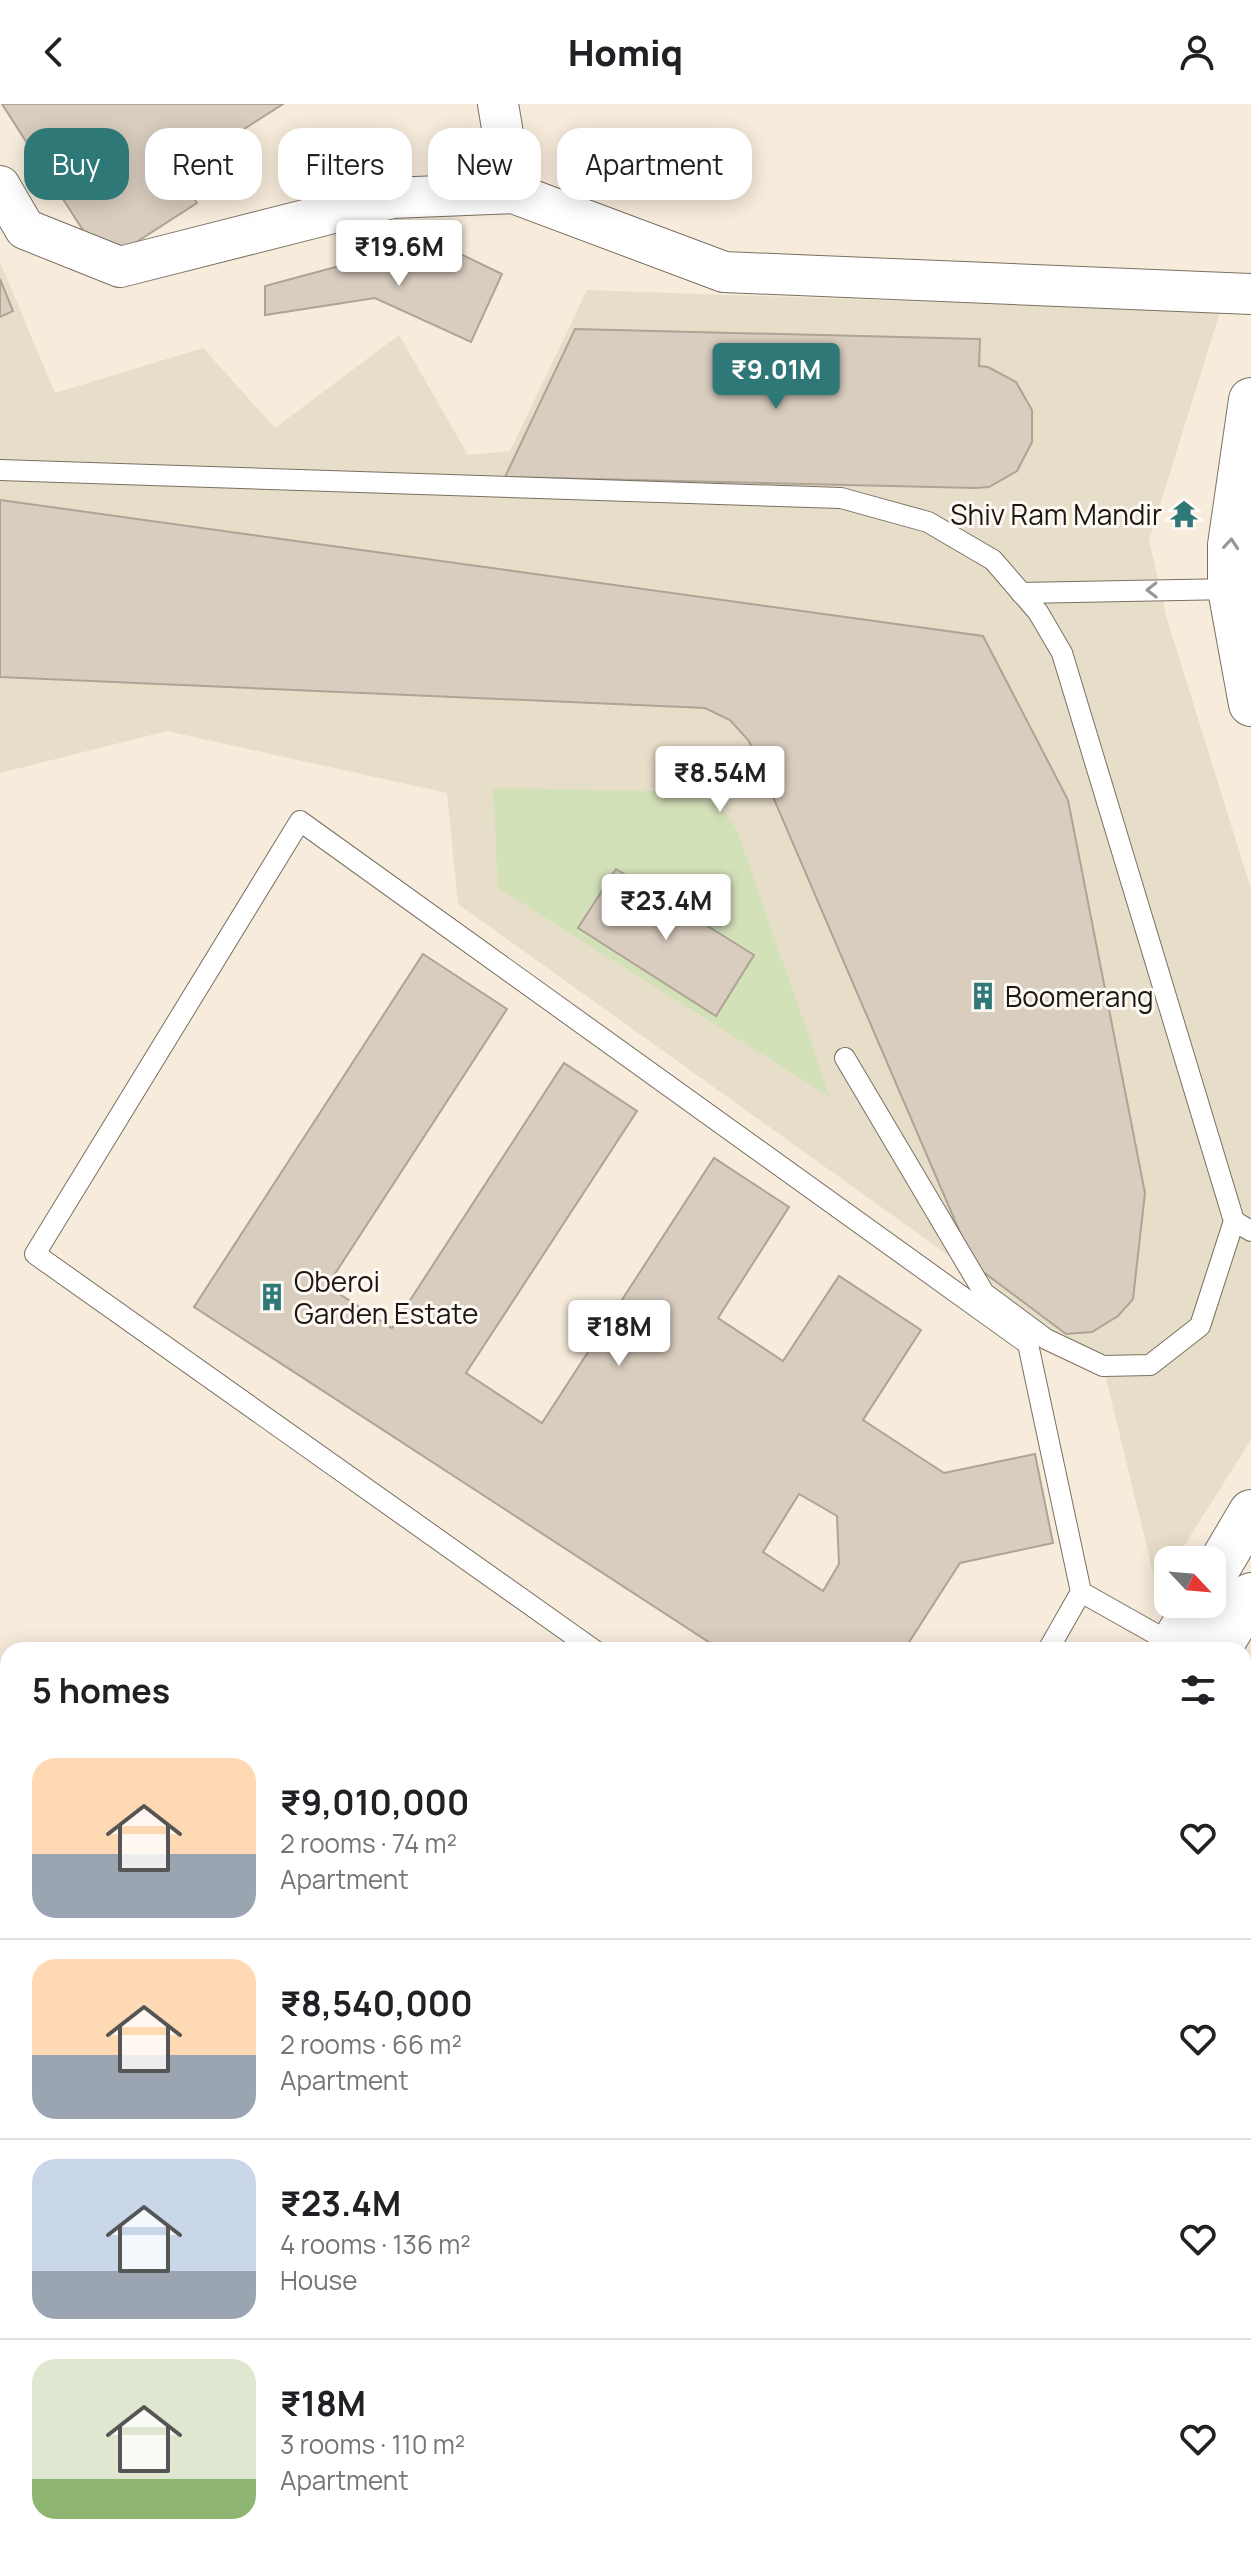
<!DOCTYPE html>
<html lang="en">
<head>
<meta charset="utf-8">
<style>
  :root { --surface:#fff; --page:#f6f6f6; --text:#202124; --muted:#757577; --line:#e0e0e0; --accent:#2f7878 }
  body { margin:0; font-family:Manrope,sans-serif; background:var(--page); color:var(--text); height:100vh; display:flex; flex-direction:column; font-size:30px; white-space:nowrap }
  * { box-sizing:border-box; margin:0 }
  p { font-size:26px; color:var(--muted) }
  .icon { flex:none; width:44px; height:44px; fill:none; stroke:currentColor; stroke-width:2; stroke-linecap:round; stroke-linejoin:round }
  .map { position:relative; flex:1; overflow:hidden }
  .panel { position:absolute; left:0px; top:1538px; width:1252px; height:914px; display:flex; flex-direction:column; background:var(--surface); border-radius:24px 24px 0 0; box-shadow:0 4px 20px #0003 }
  .panel>* { flex:none }
  .banner { position:absolute; left:24px; top:24px; width:800px; height:72px; display:flex; gap:16px }
  .needle { width:52px; rotate:116deg }
  .tools { position:absolute; left:1154px; top:1442px; display:grid; gap:16px }
  .tools a { display:grid; place-items:center; width:72px; height:72px; border-radius:16px; background:var(--surface); box-shadow:0 4px 20px #0003; font-size:40px }
  .price { position:absolute; translate:-50% -68px; padding:0 18px; border-radius:8px; background:#fff; color:#222; font-size:26px; line-height:52px; filter:drop-shadow(0 2px 4px #0008) }
  .price::after { content:''; position:absolute; left:50%; top:48px; width:24px; height:18px; margin-left:-12px; background:inherit; clip-path:polygon(0 0,100% 0,50% 100%) }
  .price.current { background:var(--accent); color:#fff }
  ul { padding:0; list-style:none }
  li { display:flex; align-items:center; gap:24px; height:200px; padding:0 32px }
  li+li { border-top:2px solid var(--line) }
  li span { display:grid; place-items:center; flex:none; width:224px; height:160px; border-radius:24px; color:#555 }
  li>.icon { margin-inline-start:auto }
  span .icon { width:96px; height:96px; fill:#fffc; stroke-width:1 }
  li b { font-size:34px }
  h2 { display:flex; justify-content:space-between; align-items:center; height:96px; padding:0 32px; font-size:34px }
  .pill { padding:0 28px; border-radius:24px; background:var(--surface); box-shadow:0 4px 20px #0003; font-size:28px; line-height:72px }
  .pill.current { background:var(--accent); color:#fff }
  header { display:flex; justify-content:space-between; align-items:center; height:104px; padding:0 32px; background:var(--surface); font-size:36px; font-weight:800 }
  .map>svg:first-child { display:block }
  .commercial { fill:#e7dec9 }
  .green { fill:#d3e1b9 }
  .building { fill:#d9cdbf; stroke:#aea395; stroke-width:2; fill-rule:evenodd }
  .lines { fill:none; stroke-linecap:round; stroke-linejoin:round }
  .service-casing { stroke:#7a7062; stroke-width:22 }
  .minor-casing { stroke:#7a7062; stroke-width:42 }
  .tertiary-casing { stroke:#7a7062; stroke-width:46 }
  .service { stroke:#fff; stroke-width:20 }
  .minor { stroke:#fff; stroke-width:40 }
  .tertiary { stroke:#fff; stroke-width:44 }
  .oneway { stroke:#999794 }
  .labels { text-anchor:middle; dominant-baseline:central; stroke-width:6; stroke-linejoin:round; paint-order:stroke }
  .poi-label { font-size:28px; fill:#1c1712; stroke:#fef9f3; text-anchor:start }
</style>
</head>
<body>
<header><svg class="icon" aria-label="back" viewBox="0 0 24 24"><path d="M15 5l-7 7 7 7"/></svg>Homiq<svg class="icon" aria-label="person" viewBox="0 0 24 24"><circle cx="12" cy="8" r="4"/><path d="M4 21q1-7 8-7t8 7"/></svg></header>
<div class="map">
<svg width="1251" height="2451" viewBox="0 0 1251 2451">
  <rect width="100%" height="100%" fill="#f7ebdb"/>
  <polygon class="commercial" points="0,158 55,289 203,244 275,324 399,231 468,351 510,347 587,186 1220,208 1149,436 1167,515 1251,785 1251,1336 1175,1456 1168,1456 1168,1468 1157,1485 1103,1262 458,800 447,689 167,627 0,669"/>
  <polygon class="green" points="493,684 693,688 720,702 737,726 830,993 498,784"/>
  <g class="building">
    <polygon points="2,0 283,0 177,68 197,99 104,159"/>
    <polygon points="448,144 502,170 471,238 375,194 265,211 265,182 369,154"/>
    <polygon points="0,175 13,207 0,213"/>
    <polygon points="575,225 980,235 979,262 988,263 1016,278 1032,306 1032,338 1017,367 989,383 976,384 505,373"/>
    <polygon points="0,396 983,532 1068,696 1145,1089 1133,1195 1118,1212 1092,1228 1066,1230 974,1161 749,637 730,616 705,604 0,573"/>
    <polygon points="616,765 754,851 716,912 578,824"/>
    <path d="M 423,850 L 507,905 L 327,1182 L 392,1224 L 564,959 L 637,1007 L 466,1269 L 542,1319 L 714,1054 L 789,1103 L 718,1214 L 783,1257 L 839,1172 L 921,1226 L 863,1316 L 944,1369 L 1035,1350 L 1053,1439 L 960,1459 L 904,1546 L 721,1546 L 194,1203 ZM 799,1390 L 837,1412 L 839,1460 L 823,1487 L 763,1448 Z"/>
    <polygon points="1244,1637 1251,1642 1251,1777 1244,1772"/>
    <polygon points="0,1840 8,1846 8,2027 0,2020"/>
    <polygon points="1244,1861 1251,1866 1251,1986 1244,1981"/>
    <polygon points="1244,2009 1251,2014 1251,2178 1244,2173"/>
    <polygon points="288,2444 341,2444 349,2451 282,2451"/>
    <polygon points="435,2444 464,2444 461,2451 431,2451"/>
    <polygon points="473,2444 524,2444 520,2451 485,2451"/>
  </g>
  <g class="lines">
    <defs>
      <g id="service">
        <polyline points="0,366 841,394 928,418 993,456 1038,508 1062,549 1234,1117 1200,1222 1150,1261 1103,1262 1046,1235 984,1189 845,954"/>
        <polyline points="1021,489 1233,485"/>
        <polyline points="1234,1117 1251,1127"/>
        <polyline points="1081,1488 1175,1541"/>
        <polyline points="594,1546 35,1150 300,717 1028,1240 1081,1488 1048,1546"/>
        <polyline points="1244,1820 1251,1825"/>
      </g>
      <g id="minor">
        <polyline points="498,0 513,89"/>
        <polyline points="0,82 25,125 120,163 392,94 513,89 724,168 1251,190"/>
        <polyline points="1211,2444 1221,2451"/>
      </g>
      <g id="tertiary">
        <polyline points="1251,296 1230,441 1230,485 1251,600"/>
        <polyline points="1212,1474 1251,1408"/>
        <polyline points="1169,1546 1197,1500"/>
        <polyline points="1218,1546 1251,1491"/>
        <polyline points="621,2451 625,2444"/>
      </g>
    </defs>
    <use href="#service" class="service-casing"/>
    <use href="#minor" class="minor-casing"/>
    <use href="#tertiary" class="tertiary-casing"/>
    <use href="#service" class="service"/>
    <use href="#minor" class="minor"/>
    <use href="#tertiary" class="tertiary"/>
  </g>
  <defs><path id="oneway-chevron" d="M-2-3.5L2.5 0L-2 3.5" fill="none" stroke-width="1.6" stroke-linecap="round" stroke-linejoin="round" transform="scale(2)"/></defs>
  <g class="oneway">
    <use href="#oneway-chevron" transform="translate(1231 440) rotate(-85)"/>
    <use href="#oneway-chevron" transform="translate(1152 486) rotate(179)"/>
  </g>
  <defs>
    <symbol id="temple-bare" viewBox="-9 -9 18 18"><path d="M0-6L5-2H3V0L6.5 2.5H4V6H1.5V3h-3V6H-4V2.5H-6.5L-3 0V-2H-5Z" fill="#2f7878" stroke="#fef9f3" stroke-width="2.5" paint-order="stroke"/></symbol>
    <symbol id="building-bare" viewBox="-9 -9 18 18"><path d="M-4-6H4V6H1V3H-1V6H-4ZM-2.5-4.3h1.7v1.8h-1.7ZM.8-4.3h1.7v1.8H.8ZM-2.5-1h1.7V.8h-1.7ZM.8-1h1.7V.8H.8Z" fill="#2f7878" stroke="#fef9f3" stroke-width="2.5" paint-order="stroke"/></symbol>
  </defs>
  <g fill-rule="evenodd">
    <use href="#temple-bare" x="1164" y="390" width="40" height="40"/>
    <use href="#building-bare" x="963" y="872" width="40" height="40"/>
    <use href="#building-bare" x="252" y="1173" width="40" height="40"/>
  </g>
  <g class="labels">
    <g class="poi-label">
      <text x="1162" y="410" text-anchor="end">Shiv Ram Mandir</text>
      <text x="1005" y="892">Boomerang</text>
      <text x="294" y="1177">Oberoi<tspan x="294" dy="32">Garden Estate</tspan></text>
    </g>
  </g>
</svg>
<div class="tools">
<a><svg class="needle" viewBox="-14 -14 28 28"><path d="M0-13l5 13h-10z" fill="#e53935"/><path d="M0 13l5-13h-10z" fill="#757577"/></svg></a>
</div>
<b class="price" style="left:399px;top:184px">₹19.6M</b>
<b class="price current" style="left:776px;top:307px">₹9.01M</b>
<b class="price" style="left:720px;top:710px">₹8.54M</b>
<b class="price" style="left:666px;top:838px">₹23.4M</b>
<b class="price" style="left:619px;top:1264px">₹18M</b>
<div class="banner">
<a class="pill current">Buy</a>
<a class="pill">Rent</a>
<a class="pill">Filters</a>
<a class="pill">New</a>
<a class="pill">Apartment</a>
</div>
<section class="panel">
<h2>5 homes<svg class="icon" aria-label="filters" viewBox="0 0 24 24"><path d="M4 7h16M4 17h16"/><circle cx="9" cy="7" r="2"/><circle cx="15" cy="17" r="2"/></svg></h2>
<ul>
<li><span style="background:linear-gradient(#ffd9b3 60%,#9aa5b1 0)"><svg class="icon" aria-label="home" viewBox="0 0 24 24"><path d="M3 11l9-7 9 7M6 9v11h12V9"/></svg></span><div><b>₹9,010,000</b><p>2 rooms · 74 m²</p><p>Apartment</p></div><svg class="icon" aria-label="heart" viewBox="0 0 24 24"><path d="M12 20l-8-8c-3-5 5-10 8-4 3-6 11-1 8 4z"/></svg></li>
<li><span style="background:linear-gradient(#ffd9b3 60%,#9aa5b1 0)"><svg class="icon" aria-label="home" viewBox="0 0 24 24"><path d="M3 11l9-7 9 7M6 9v11h12V9"/></svg></span><div><b>₹8,540,000</b><p>2 rooms · 66 m²</p><p>Apartment</p></div><svg class="icon" aria-label="heart" viewBox="0 0 24 24"><path d="M12 20l-8-8c-3-5 5-10 8-4 3-6 11-1 8 4z"/></svg></li>
<li><span style="background:linear-gradient(#c9d6e8 70%,#9aa5b1 0)"><svg class="icon" aria-label="home" viewBox="0 0 24 24"><path d="M3 11l9-7 9 7M6 9v11h12V9"/></svg></span><div><b>₹23.4M</b><p>4 rooms · 136 m²</p><p>House</p></div><svg class="icon" aria-label="heart" viewBox="0 0 24 24"><path d="M12 20l-8-8c-3-5 5-10 8-4 3-6 11-1 8 4z"/></svg></li>
<li><span style="background:linear-gradient(#dfe7d0 75%,#8fb573 0)"><svg class="icon" aria-label="home" viewBox="0 0 24 24"><path d="M3 11l9-7 9 7M6 9v11h12V9"/></svg></span><div><b>₹18M</b><p>3 rooms · 110 m²</p><p>Apartment</p></div><svg class="icon" aria-label="heart" viewBox="0 0 24 24"><path d="M12 20l-8-8c-3-5 5-10 8-4 3-6 11-1 8 4z"/></svg></li>
</ul>
</section>
</div>
</body>
</html>
